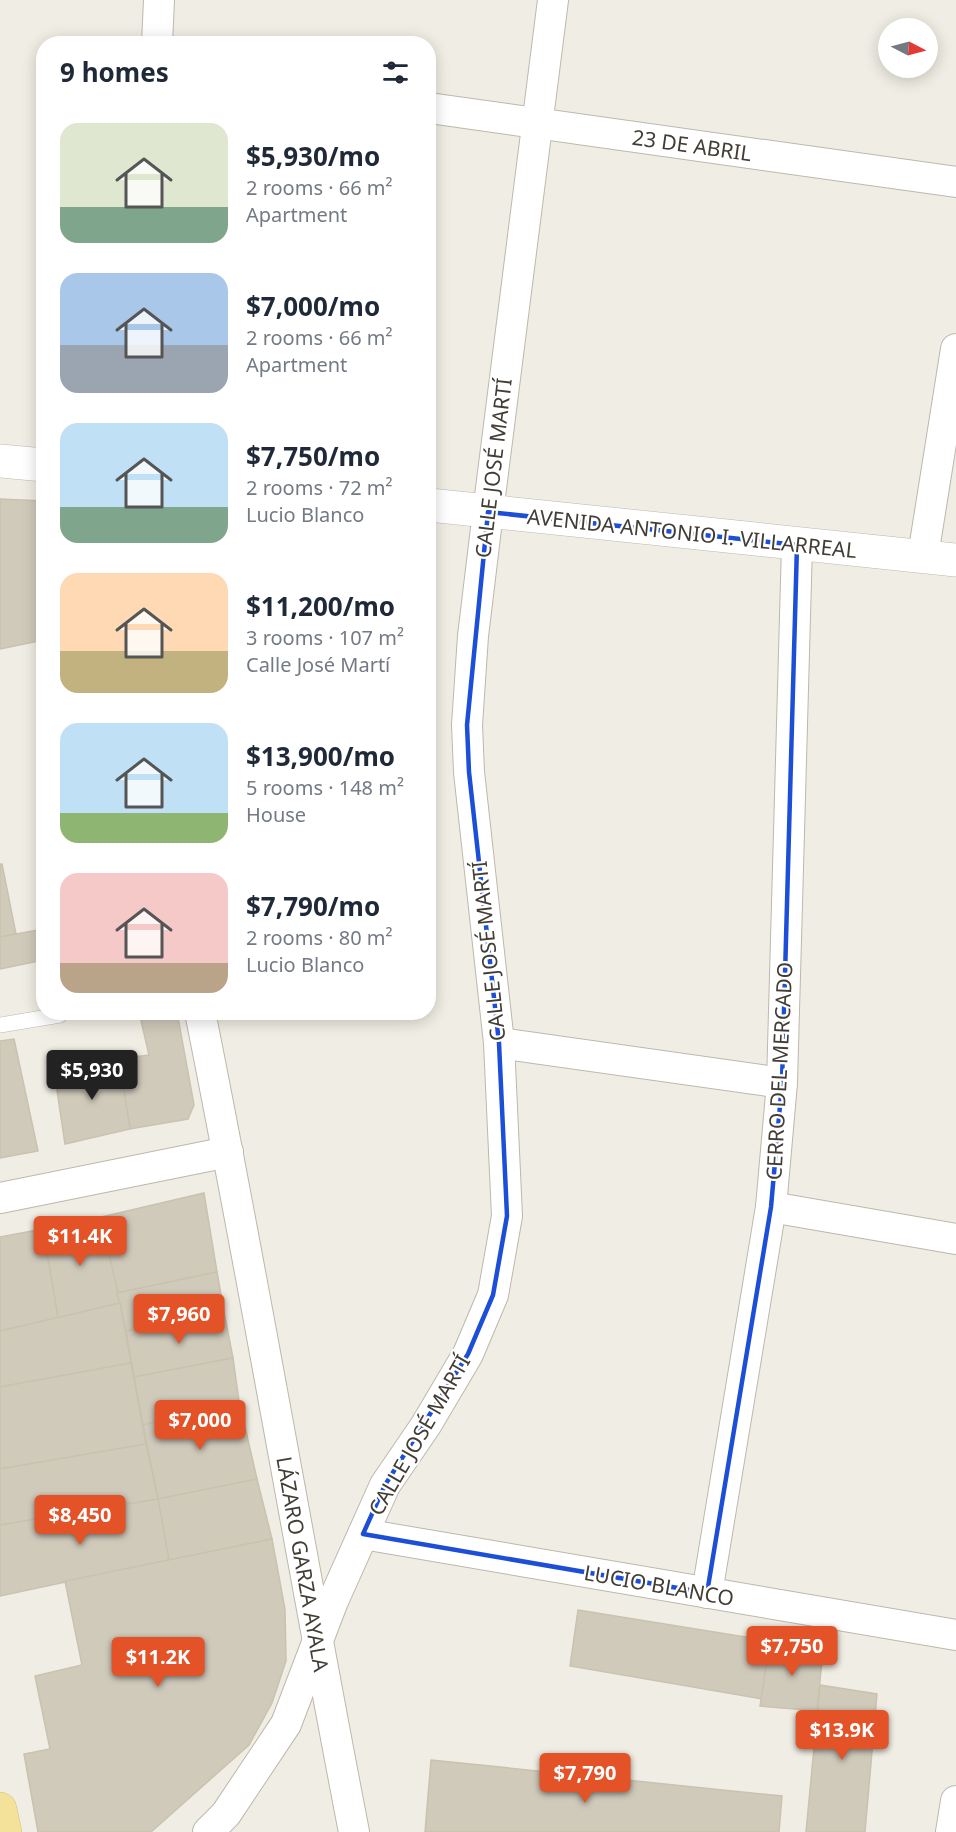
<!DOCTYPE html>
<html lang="en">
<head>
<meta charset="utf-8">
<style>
  :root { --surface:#fff; --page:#f6f6f7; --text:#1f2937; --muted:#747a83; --accent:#e45227 }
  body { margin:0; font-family:"Noto Sans",sans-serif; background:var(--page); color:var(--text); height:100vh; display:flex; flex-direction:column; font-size:22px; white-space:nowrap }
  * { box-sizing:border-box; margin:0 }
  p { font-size:20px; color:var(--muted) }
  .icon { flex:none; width:33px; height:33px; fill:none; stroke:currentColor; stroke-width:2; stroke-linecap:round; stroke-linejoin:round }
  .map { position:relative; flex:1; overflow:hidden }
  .sheet { position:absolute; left:36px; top:36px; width:400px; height:984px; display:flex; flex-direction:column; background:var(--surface); border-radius:24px; box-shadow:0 3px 15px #0003 }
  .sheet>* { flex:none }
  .needle { width:39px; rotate:96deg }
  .tools { position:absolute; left:878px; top:18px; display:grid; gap:12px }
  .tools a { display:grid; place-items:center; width:60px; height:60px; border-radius:50%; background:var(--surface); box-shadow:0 3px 15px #0003; font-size:30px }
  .price { position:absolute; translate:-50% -51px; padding:0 14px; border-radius:6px; background:var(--accent); color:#fff; font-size:20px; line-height:39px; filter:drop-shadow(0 2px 3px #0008) }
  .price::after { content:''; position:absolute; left:50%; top:36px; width:18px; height:14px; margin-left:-9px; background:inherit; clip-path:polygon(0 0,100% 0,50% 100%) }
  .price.on { background:#222; color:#fff }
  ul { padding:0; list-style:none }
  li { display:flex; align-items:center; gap:18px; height:150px; padding:0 24px }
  li span { display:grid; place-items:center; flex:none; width:168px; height:120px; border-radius:18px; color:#555 }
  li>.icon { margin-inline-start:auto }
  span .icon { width:72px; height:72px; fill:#fffc; stroke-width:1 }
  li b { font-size:26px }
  h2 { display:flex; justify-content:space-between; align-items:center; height:72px; padding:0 24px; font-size:26px }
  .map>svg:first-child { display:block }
  .building { fill:#d0cabb; stroke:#cac2af; stroke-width:1.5 }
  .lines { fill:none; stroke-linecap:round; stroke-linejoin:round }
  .service-casing { stroke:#bdb8ab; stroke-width:16 }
  .minor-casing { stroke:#bdb8ab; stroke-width:32 }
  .tertiary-casing { stroke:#bdb8ab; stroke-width:34 }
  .primary-casing { stroke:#d6be6c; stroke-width:34 }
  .service { stroke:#fff; stroke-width:15 }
  .minor { stroke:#fff; stroke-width:30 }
  .tertiary { stroke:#fff; stroke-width:33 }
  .primary { stroke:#f4e19a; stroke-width:33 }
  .marked { fill:none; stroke:#1d4ed8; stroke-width:4.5; stroke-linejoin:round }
  .labels { text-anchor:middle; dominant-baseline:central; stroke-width:4.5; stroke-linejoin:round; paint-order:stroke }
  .street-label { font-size:21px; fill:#423d35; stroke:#fff }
</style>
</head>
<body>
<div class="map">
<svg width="956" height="1832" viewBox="0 0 956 1832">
  <rect width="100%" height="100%" fill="#f0ede4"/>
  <g class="building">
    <polygon points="0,499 44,501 44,640 0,649"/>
    <polygon points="0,864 2,864 16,934 0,937"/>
    <polygon points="44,929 44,960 0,969 0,937"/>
    <polygon points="139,1012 177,1012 194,1105 188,1119 130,1129 119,1059 149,1055"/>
    <polygon points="14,1039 38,1151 0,1158 0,1041"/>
    <polygon points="119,1059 130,1129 65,1144 54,1070"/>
    <polygon points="204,1193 217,1272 117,1293 101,1217"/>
    <polygon points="101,1217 120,1303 58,1318 43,1229"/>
    <polygon points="43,1229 58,1318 0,1331 0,1237"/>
    <polygon points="217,1272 224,1312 126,1331 117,1293"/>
    <polygon points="120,1303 131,1363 0,1387 0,1331"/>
    <polygon points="224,1312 233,1358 134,1377 126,1331"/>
    <polygon points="233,1358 239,1401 143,1425 134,1377"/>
    <polygon points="131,1363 146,1444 0,1469 0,1387"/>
    <polygon points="239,1401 257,1479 158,1499 143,1425"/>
    <polygon points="146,1444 158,1499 0,1525 0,1469"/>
    <polygon points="257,1479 272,1539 169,1560 158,1499"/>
    <polygon points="158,1499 169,1560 0,1596 0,1525"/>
    <polygon points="272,1539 285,1609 286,1661 272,1703 249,1745 151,1832 38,1832 24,1754 50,1749 35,1676 82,1665 65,1581"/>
    <polygon points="578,1610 770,1641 762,1699 570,1666"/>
    <polygon points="770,1641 823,1650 817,1711 760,1706"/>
    <polygon points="820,1685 877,1694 865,1832 806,1832"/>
    <polygon points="431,1760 782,1796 779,1832 425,1832"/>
  </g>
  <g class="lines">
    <defs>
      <polyline id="service" points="0,1025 60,1015"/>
      <g id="minor">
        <polyline points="157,44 159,0"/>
        <polyline points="429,108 956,182"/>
        <polyline points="923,556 956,349"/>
        <path d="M 200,1012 C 255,1285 301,1559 354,1832"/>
        <polyline points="499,1043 782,1083"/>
        <polyline points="0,1198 228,1152"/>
        <polyline points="771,1207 956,1239"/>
        <polyline points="363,1534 956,1635"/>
        <polyline points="707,1593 771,1207 782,1083 797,545"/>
        <polyline points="208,1832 226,1814 286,1724 333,1601 385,1485 426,1425 468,1354 493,1295 507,1216 499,1043 469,772 467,725 473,636 488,512 553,0"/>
        <polyline points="951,1832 956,1801"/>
      </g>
      <g id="tertiary">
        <polyline points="0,461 44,465"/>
        <polyline points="429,505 956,560"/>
      </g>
      <polyline id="primary" points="0,1809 5,1832"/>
    </defs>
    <use href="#service" class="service-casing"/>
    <use href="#minor" class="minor-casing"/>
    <use href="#tertiary" class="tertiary-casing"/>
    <use href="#primary" class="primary-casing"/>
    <use href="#service" class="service"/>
    <use href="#minor" class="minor"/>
    <use href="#tertiary" class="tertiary"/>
    <use href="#primary" class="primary"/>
  </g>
  <path class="marked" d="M 488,512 L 797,545 L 782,1083 L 771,1207 L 707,1593 L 363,1534 L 385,1485 L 468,1354 L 493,1295 L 507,1216 L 499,1043 L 469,772 L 467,725 Z"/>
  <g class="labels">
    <g class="street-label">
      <text transform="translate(692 145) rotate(8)">23 DE ABRIL</text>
      <text transform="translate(493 468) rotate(-83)">CALLE JOSÉ MARTÍ</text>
      <text transform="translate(692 533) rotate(6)">AVENIDA ANTONIO I. VILLARREAL</text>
      <text transform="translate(488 951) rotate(-96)">CALLE JOSÉ MARTÍ</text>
      <text transform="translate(779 1071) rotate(-87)">CERRO DEL MERCADO</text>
      <text transform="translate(419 1435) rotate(-60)">CALLE JOSÉ MARTÍ</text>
      <text transform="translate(303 1564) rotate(80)">LÁZARO GARZA AYALA</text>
      <text transform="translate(659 1585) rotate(10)">LUCIO BLANCO</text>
    </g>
  </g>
</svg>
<div class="tools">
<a><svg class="needle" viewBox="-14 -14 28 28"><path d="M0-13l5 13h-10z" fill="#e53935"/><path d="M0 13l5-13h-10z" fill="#747a83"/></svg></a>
</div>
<b class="price on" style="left:92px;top:1101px">$5,930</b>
<b class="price" style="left:80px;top:1267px">$11.4K</b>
<b class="price" style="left:179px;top:1345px">$7,960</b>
<b class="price" style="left:200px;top:1451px">$7,000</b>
<b class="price" style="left:80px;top:1546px">$8,450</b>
<b class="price" style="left:792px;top:1677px">$7,750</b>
<b class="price" style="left:158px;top:1688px">$11.2K</b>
<b class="price" style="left:842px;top:1761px">$13.9K</b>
<b class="price" style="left:585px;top:1804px">$7,790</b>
<section class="sheet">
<h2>9 homes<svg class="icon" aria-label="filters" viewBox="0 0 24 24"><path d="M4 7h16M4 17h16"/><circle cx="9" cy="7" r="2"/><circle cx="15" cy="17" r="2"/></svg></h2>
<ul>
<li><span style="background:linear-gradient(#dfe7d0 70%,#7fa58c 0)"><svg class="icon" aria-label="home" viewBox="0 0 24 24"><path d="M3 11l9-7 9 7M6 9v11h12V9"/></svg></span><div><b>$5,930/mo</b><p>2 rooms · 66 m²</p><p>Apartment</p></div></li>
<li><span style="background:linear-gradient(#a9c7e8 60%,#9aa5b1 0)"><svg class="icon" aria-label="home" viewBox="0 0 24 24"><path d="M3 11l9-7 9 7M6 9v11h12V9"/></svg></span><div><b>$7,000/mo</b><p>2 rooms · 66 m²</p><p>Apartment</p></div></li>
<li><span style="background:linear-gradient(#bfe0f5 70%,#7fa58c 0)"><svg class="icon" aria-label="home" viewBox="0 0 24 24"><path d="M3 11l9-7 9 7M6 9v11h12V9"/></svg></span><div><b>$7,750/mo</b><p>2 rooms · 72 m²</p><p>Lucio Blanco</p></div></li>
<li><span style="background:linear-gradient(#ffd9b3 65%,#c2b280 0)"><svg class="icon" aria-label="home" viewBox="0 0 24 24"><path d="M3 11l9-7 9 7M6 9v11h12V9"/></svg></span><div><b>$11,200/mo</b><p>3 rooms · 107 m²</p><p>Calle José Martí</p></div></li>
<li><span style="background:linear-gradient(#bfe0f5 75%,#8fb573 0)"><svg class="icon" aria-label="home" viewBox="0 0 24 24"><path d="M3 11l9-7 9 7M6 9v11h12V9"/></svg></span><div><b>$13,900/mo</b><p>5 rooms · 148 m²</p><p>House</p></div></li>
<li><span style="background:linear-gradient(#f6c9c9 75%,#b9a48a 0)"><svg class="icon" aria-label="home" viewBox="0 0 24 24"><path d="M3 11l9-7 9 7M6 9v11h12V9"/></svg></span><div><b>$7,790/mo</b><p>2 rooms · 80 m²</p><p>Lucio Blanco</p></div></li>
</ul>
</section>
</div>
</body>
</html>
